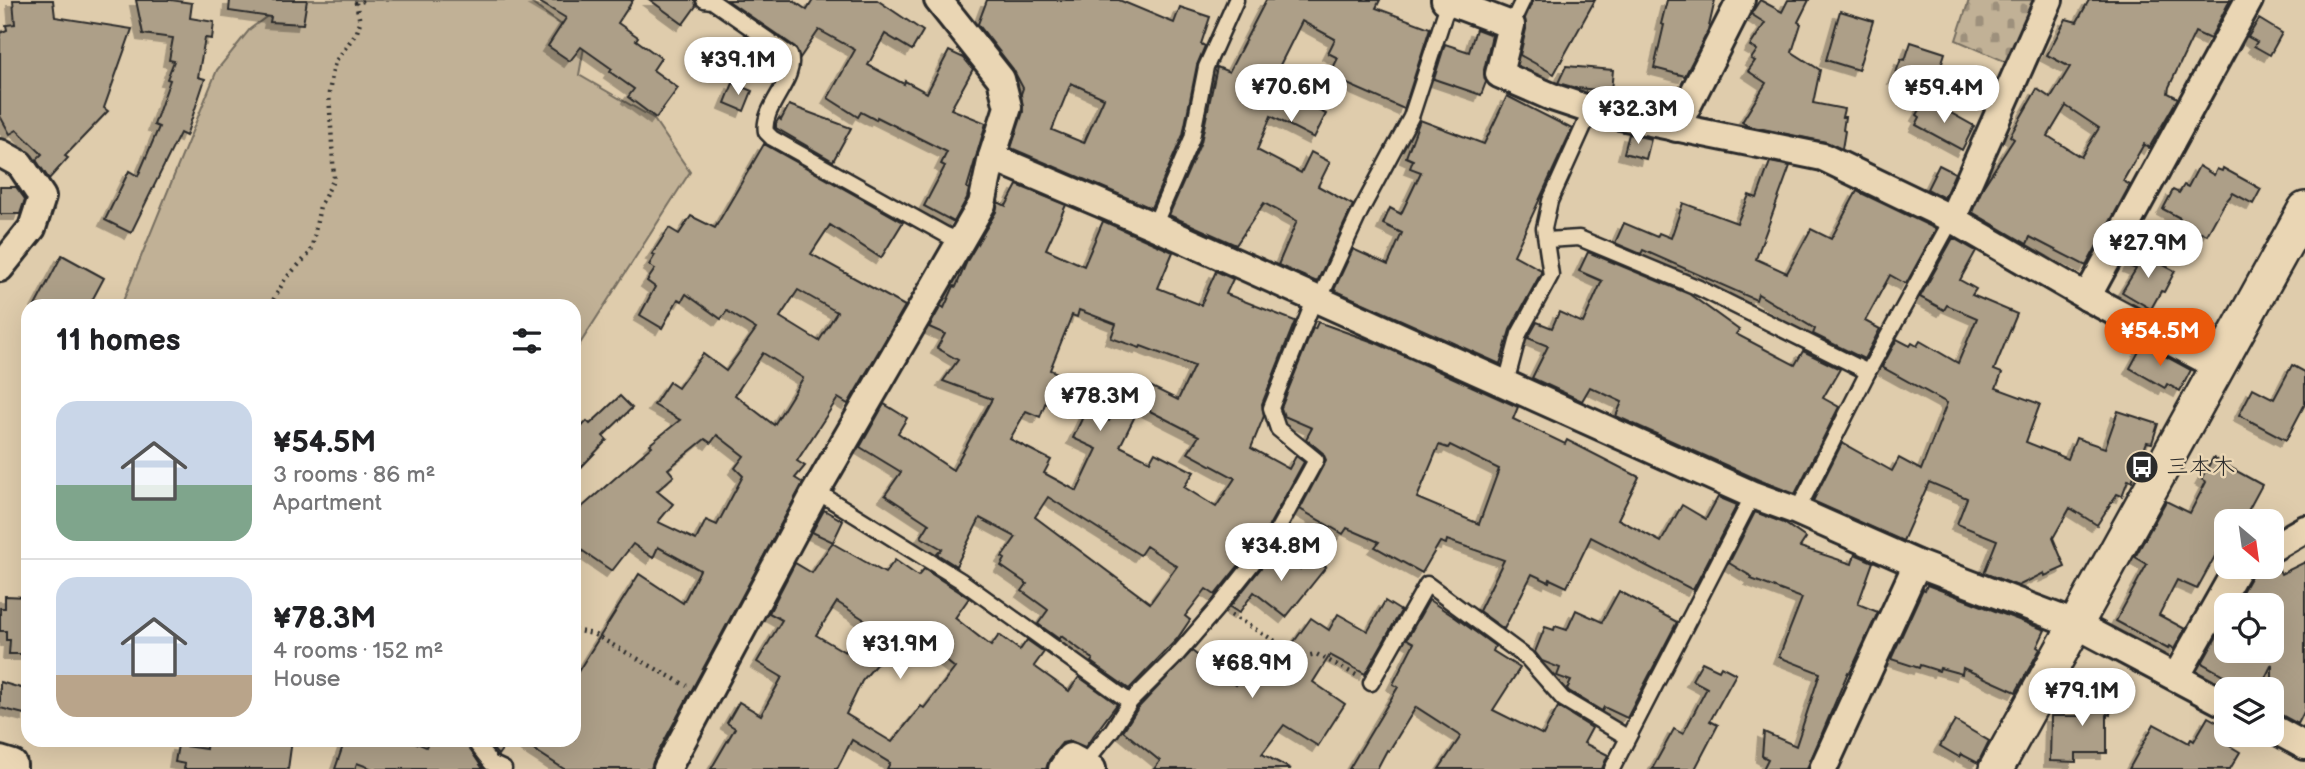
<!DOCTYPE html>
<html lang="en">
<head>
<meta charset="utf-8">
<style>
  :root { --surface:#fff; --page:#f2f2f2; --text:#202124; --muted:#757577; --line:#e0e0e0; --accent:#ea580c }
  body { margin:0; font-family:"Balsamiq Sans","Klee One",sans-serif; background:var(--page); color:var(--text); height:100vh; display:flex; flex-direction:column; font-size:26px; white-space:nowrap }
  * { box-sizing:border-box; margin:0 }
  p { font-size:23px; color:var(--muted) }
  .icon { flex:none; width:38px; height:38px; fill:none; stroke:currentColor; stroke-width:2; stroke-linecap:round; stroke-linejoin:round }
  .map { position:relative; flex:1; overflow:hidden }
  .details { position:absolute; left:21px; top:299px; width:560px; height:448px; display:flex; flex-direction:column; background:var(--surface); border-radius:21px; box-shadow:0 7px 28px #0002 }
  .details>* { flex:none }
  .needle { width:46px; rotate:151deg }
  .fabs { position:absolute; left:2214px; top:509px; display:grid; gap:14px }
  .fabs a { display:grid; place-items:center; width:70px; height:70px; border-radius:14px; background:var(--surface); box-shadow:0 7px 28px #0002; font-size:35px }
  .price { position:absolute; translate:-50% -60px; padding:0 16px; border-radius:24px; background:#fff; color:#222; font-size:23px; line-height:46px; filter:drop-shadow(0 2px 4px #0008) }
  .price::after { content:''; position:absolute; left:50%; top:42px; width:21px; height:16px; margin-left:-10px; background:inherit; clip-path:polygon(0 0,100% 0,50% 100%) }
  .price.current { background:var(--accent); color:#fff }
  ul { padding:0; list-style:none }
  li { display:flex; align-items:center; gap:21px; height:175px; padding:0 35px }
  li+li { border-top:2px solid var(--line) }
  li span { display:grid; place-items:center; flex:none; width:196px; height:140px; border-radius:21px; color:#555 }
  li>.icon { margin-inline-start:auto }
  span .icon { width:84px; height:84px; fill:#fffc; stroke-width:1 }
  li b { font-size:30px }
  h2 { display:flex; justify-content:space-between; align-items:center; height:84px; padding:0 35px; font-size:30px }
  .map>svg:first-child { display:block }
  .cemetery { fill:url(#cemetery-stones); stroke:#766e60; stroke-width:2 }
  .green { fill:#c1b196; stroke:#766e60; stroke-width:2 }
  .building { fill:#ad9f88; stroke:#2b2b2b; stroke-width:2; fill-rule:evenodd; filter:url(#shadow) }
  .lines { fill:none; stroke-linecap:round; stroke-linejoin:round }
  .service-casing { stroke:#2b2b2b; stroke-width:19 }
  .minor-casing { stroke:#2b2b2b; stroke-width:32 }
  .tertiary-casing { stroke:#2b2b2b; stroke-width:38 }
  .path { stroke:#2b2b2b; stroke-width:4.5; stroke-dasharray:2 5; stroke-linecap:butt }
  .service { stroke:#ead6b4; stroke-width:14 }
  .minor { stroke:#ead6b4; stroke-width:26 }
  .tertiary { stroke:#ead6b4; stroke-width:33 }
  .labels { text-anchor:middle; dominant-baseline:central; stroke-width:5; stroke-linejoin:round; paint-order:stroke }
  .poi-label { font-size:23px; fill:#2b2b2b; stroke:#ead6b4; text-anchor:start }
</style>
</head>
<body>
<div class="map">
<svg width="2305" height="769" viewBox="0 0 2305 769">
  <defs>
    <pattern id="cemetery-stones" width="16" height="16" patternUnits="userSpaceOnUse" patternTransform="scale(1.75)"><rect width="16" height="16" fill="#c1b196"/><path d="M2 7V4a2 2 0 0 1 4 0v3zM10 15v-3a2 2 0 0 1 4 0v3z" fill="#9d907b"/></pattern>
    <filter id="shadow"><feDropShadow dx="-6" dy="6" stdDeviation="0" flood-color="#0004"/></filter>
  </defs>
  <rect width="100%" height="100%" fill="#dfccac"/>
  <filter id="ink" filterUnits="userSpaceOnUse"><feTurbulence type="fractalNoise" baseFrequency=".0143" numOctaves="2"/><feDisplacementMap in="SourceGraphic" scale="14" xChannelSelector="R" yChannelSelector="G"/><feConvolveMatrix kernelMatrix="1 2 1 2 8 2 1 2 1" color-interpolation-filters="sRGB"/></filter>
  <g filter="url(#ink)">
    <polygon class="cemetery" points="1969,0 2040,0 2011,64 1956,40"/>
    <polygon class="green" points="289,0 527,0 585,42 579,75 653,118 690,172 574,353 574,306 121,306 217,70 250,29"/>
    <g class="building">
      <polygon points="13,0 53,0 55,17 132,29 104,108 108,111 65,156 68,158 49,179 36,160 42,154 17,130 10,134 0,116 0,33 7,30 6,25 15,24"/>
      <polygon points="136,0 171,0 192,3 190,18 214,22 212,39 205,38 198,77 205,79 186,136 180,133 131,233 105,220 129,171 138,176 159,127 154,125 170,80 167,79 174,61 169,60 173,38 143,34"/>
      <polygon points="230,0 307,0 303,24 270,22 271,17 229,11"/>
      <polygon points="536,0 633,0 618,23 638,37 636,40 661,58 653,70 678,88 656,118 628,97 634,89 610,72 612,69 581,47 570,61 548,46 566,18"/>
      <polygon points="650,0 695,0 696,6 683,24"/>
      <polygon points="727,0 792,0 807,10 813,0 877,0 923,31 912,50 885,34 868,65 904,84 905,81 927,93 949,51 964,58 973,69 951,109 986,123 967,188 969,189 967,198 954,222 924,206 945,166 941,164 947,152 877,117 876,120 861,112 858,117 828,98 855,50 819,30 800,58 795,47"/>
      <path d="M 987,0 L 1119,0 L 1174,23 L 1180,7 L 1210,17 L 1201,44 L 1205,46 L 1197,65 L 1183,135 L 1151,208 L 1011,148 L 1023,112 L 1021,94 L 1023,88 L 1013,69 L 978,24 ZM 1071,83 L 1104,98 L 1084,143 L 1052,130 Z"/>
      <polygon points="1266,0 1380,0 1376,8 1430,28 1404,109 1329,76 1338,58 1328,53 1335,39 1302,21 1267,91 1300,105 1302,102 1326,114 1314,138 1271,116 1257,150 1301,173 1311,152 1330,162 1318,186 1353,205 1317,282 1278,265 1297,221 1264,203 1236,245 1169,215 1201,142 1217,67 1229,72"/>
      <polygon points="1533,0 1595,0 1554,74 1520,55 1526,29 1525,18"/>
      <polygon points="1667,0 1715,0 1708,31 1685,76 1654,68 1664,25 1661,24"/>
      <polygon points="1760,0 1782,12 1788,0 1809,0 1798,22 1801,24 1792,52 1820,70 1813,103 1844,109 1842,117 1845,117 1843,130 1845,131 1842,149 1826,142 1748,126 1742,122 1766,83 1748,71 1755,61 1751,59 1757,50 1750,46 1765,23 1751,14"/>
      <path d="M 2089,0 L 2230,0 L 2210,39 L 2195,32 L 2169,87 L 2168,93 L 2178,98 L 2149,148 L 2144,144 L 2123,181 L 2130,185 L 2086,266 L 2030,237 L 2027,244 L 1972,212 L 1983,187 L 2014,139 L 2010,136 L 2037,89 L 2051,98 L 2070,67 L 2047,55 L 2066,19 L 2077,22 ZM 2066,106 L 2099,128 L 2081,157 L 2048,136 Z"/>
      <polygon points="1840,11 1873,21 1858,70 1826,60"/>
      <polygon points="2259,19 2282,33 2270,55 2254,46 2257,42 2248,37"/>
      <polygon points="1476,29 1492,35 1484,70 1486,82 1481,95 1434,79 1445,44 1469,52"/>
      <polygon points="1911,42 1945,53 1933,90 1894,78 1901,59 1905,60"/>
      <polygon points="761,46 781,60 780,68 756,53"/>
      <polygon points="1566,66 1613,70 1611,91 1576,88 1558,83"/>
      <polygon points="733,83 752,91 744,111 725,103"/>
      <polygon points="1507,96 1572,129 1514,255 1541,270 1541,273 1510,330 1500,364 1334,290 1353,249 1388,265 1402,233 1383,224 1390,208 1401,214 1421,172 1410,168 1413,160 1406,157 1420,120 1484,144"/>
      <polygon points="1926,99 1974,126 1962,150 1916,125 1920,117 1917,115"/>
      <polygon points="789,105 851,128 833,161 776,128 776,123 779,118 781,120"/>
      <polygon points="1629,134 1651,139 1646,159 1624,153"/>
      <path d="M 764,144 L 903,222 L 881,258 L 830,225 L 811,254 L 905,306 L 848,404 L 838,398 L 797,461 L 805,466 L 795,478 L 803,483 L 653,762 L 651,769 L 564,769 L 519,740 L 574,740 L 574,678 L 639,574 L 683,603 L 700,570 L 658,547 L 653,558 L 633,544 L 612,571 L 574,545 L 574,514 L 652,446 L 650,444 L 680,420 L 654,405 L 669,382 L 678,388 L 703,354 L 726,371 L 756,329 L 727,311 L 721,319 L 686,294 L 682,301 L 678,299 L 662,328 L 640,315 L 655,287 L 647,281 L 655,269 L 649,265 L 655,255 L 652,254 L 669,228 L 679,234 L 691,216 L 715,228 ZM 798,290 L 837,312 L 819,341 L 780,317 ZM 763,353 L 803,378 L 774,425 L 735,395 ZM 717,435 L 744,456 L 735,468 L 743,476 L 717,525 L 706,520 L 696,540 L 658,522 L 673,504 L 657,491 L 674,476 L 668,469 L 705,439 L 711,443 Z"/>
      <polygon points="1770,162 1790,166 1756,259 1787,273 1811,229 1831,239 1857,191 1936,229 1906,284 1890,275 1865,321 1880,329 1864,359 1813,334 1815,329 1758,294 1756,300 1643,250 1641,254 1615,243 1624,223 1657,237 1659,233 1671,238 1683,203 1737,223 1749,195 1757,198"/>
      <polygon points="1939,165 1955,173 1944,198 1927,189"/>
      <polygon points="2199,166 2214,175 2217,169 2222,171 2223,168 2261,189 2253,204 2233,193 2224,204 2207,235 2201,232 2200,235 2177,223 2180,218 2163,209 2173,190 2179,193 2184,185 2188,187"/>
      <path d="M 1017,185 L 1066,205 L 1046,249 L 1084,266 L 1103,221 L 1173,252 L 1158,288 L 1201,305 L 1216,271 L 1233,279 L 1226,294 L 1295,321 L 1262,404 L 1264,416 L 1251,448 L 1289,469 L 1296,456 L 1304,462 L 1265,533 L 1215,595 L 1206,589 L 1185,616 L 1190,620 L 1177,639 L 1129,689 L 1091,662 L 1093,659 L 1061,636 L 1059,639 L 1038,624 L 1048,610 L 1022,591 L 1027,584 L 1001,566 L 1005,559 L 1002,557 L 1016,537 L 980,518 L 956,566 L 937,554 L 942,549 L 921,537 L 929,524 L 885,495 L 901,472 L 860,447 L 884,404 L 907,418 L 898,433 L 953,470 L 992,399 L 943,381 L 958,360 L 937,348 L 945,334 L 929,327 L 941,306 L 944,308 L 954,286 L 956,287 L 967,261 L 996,212 L 998,202 L 1006,206 ZM 1079,310 L 1116,324 L 1111,338 L 1140,348 L 1141,346 L 1194,366 L 1178,400 L 1134,378 L 1123,400 L 1120,398 L 1109,421 L 1086,410 L 1073,438 L 1097,449 L 1077,491 L 1044,473 L 1051,460 L 1010,439 L 1026,411 L 1040,417 L 1048,396 L 1064,402 L 1073,379 L 1050,370 L 1072,315 L 1077,317 ZM 1140,406 L 1199,436 L 1188,453 L 1235,478 L 1216,507 L 1184,487 L 1194,472 L 1155,452 L 1150,461 L 1120,446 ZM 1048,497 L 1140,555 L 1146,546 L 1177,566 L 1150,603 L 1035,517 Z"/>
      <polygon points="0,187 16,187 25,199 20,214 0,214"/>
      <polygon points="1953,238 1976,251 1960,280 1976,289 1972,295 2017,314 1994,370 2002,373 1996,388 2040,404 2026,442 2068,459 2076,438 2105,448 2118,411 2158,424 2152,443 2147,442 2132,481 2128,480 2122,496 2117,494 2097,525 2070,508 2053,538 2065,567 2045,576 2044,573 2018,586 1984,573 1997,540 1957,524 1967,498 1929,482 1903,541 1813,501 1842,443 1892,471 1899,458 1921,470 1947,403 1882,367 1897,339 1910,346 1912,343 1917,346 1920,341 1958,363 1977,318 1947,305 1944,310 1920,297"/>
      <polygon points="2137,251 2175,271 2164,292 2161,291 2151,309 2122,292 2136,269 2129,266"/>
      <polygon points="1588,252 1689,294 1739,330 1736,334 1795,365 1803,351 1840,369 1823,398 1839,407 1795,494 1759,480 1616,416 1622,402 1590,387 1582,401 1532,378 1548,346 1528,338 1537,322 1552,328 1559,312 1583,323 1602,281 1579,271"/>
      <polygon points="62,255 104,278 89,306 35,306"/>
      <path d="M 1318,322 L 1376,343 L 1518,407 L 1513,419 L 1565,444 L 1567,440 L 1639,477 L 1618,519 L 1661,542 L 1682,505 L 1706,519 L 1718,497 L 1737,505 L 1693,590 L 1591,537 L 1567,587 L 1550,579 L 1549,582 L 1532,574 L 1504,629 L 1479,611 L 1504,560 L 1447,540 L 1446,544 L 1440,542 L 1422,573 L 1375,547 L 1379,542 L 1347,528 L 1343,534 L 1300,509 L 1326,460 L 1323,453 L 1306,439 L 1312,428 L 1284,416 L 1281,408 L 1313,328 L 1315,329 ZM 1439,445 L 1448,448 L 1450,445 L 1499,469 L 1479,524 L 1417,498 Z"/>
      <polygon points="2143,344 2191,370 2180,391 2167,384 2165,388 2130,368"/>
      <polygon points="2292,365 2305,372 2305,404 2286,440 2239,415 2253,388 2274,399"/>
      <polygon points="620,396 632,408 603,436 607,440 574,475 574,435 587,421 590,424"/>
      <polygon points="2213,458 2262,485 2242,522 2226,522 2226,550 2220,547 2197,589 2177,580 2159,615 2185,629 2174,649 2169,646 2168,649 2116,621 2147,564 2135,557 2166,501 2190,513 2206,482 2201,479"/>
      <polygon points="824,510 843,521 833,542 812,532"/>
      <polygon points="1755,512 1784,523 1806,538 1800,547 1852,564 1855,554 1873,562 1858,604 1878,612 1850,673 1848,672 1807,769 1763,769 1768,759 1762,756 1764,732 1796,746 1820,673 1779,657 1802,598 1751,579 1752,577 1729,563"/>
      <path d="M 832,543 L 885,573 L 895,560 L 918,576 L 924,569 L 969,598 L 955,618 L 991,646 L 999,635 L 1020,650 L 1027,640 L 1044,652 L 1034,666 L 1069,691 L 1079,677 L 1117,704 L 1085,747 L 1071,741 L 1062,743 L 1049,760 L 1046,769 L 887,769 L 890,763 L 852,740 L 837,769 L 711,769 L 735,728 L 727,723 L 739,702 L 761,715 L 782,677 L 757,662 L 782,620 L 769,613 L 795,563 L 812,573 ZM 837,602 L 868,622 L 845,652 L 816,635 ZM 906,629 L 955,668 L 924,708 L 921,706 L 892,742 L 846,714 L 862,681 Z"/>
      <polygon points="1276,549 1300,569 1308,556 1326,567 1286,617 1254,592 1239,613 1230,607"/>
      <polygon points="2305,562 2305,710 2298,724 2272,710 2272,664 2259,690 2240,690 2230,684 2232,680 2202,663 2226,620 2226,651 2272,651 2272,606 2234,606 2251,576 2256,571 2259,575 2277,565 2281,574"/>
      <polygon points="1927,585 2045,630 2037,647 2040,649 2016,692 1963,668 1962,674 1940,668 1939,671 1920,665 1919,668 1891,659 1923,589 1925,590"/>
      <polygon points="1619,591 1677,622 1627,718 1604,707 1602,711 1569,691 1567,689 1571,681 1557,676 1560,668 1542,661 1535,652 1545,627 1554,630 1555,626 1567,630 1576,610 1602,622"/>
      <polygon points="5,596 28,597 28,654 9,654 10,640 6,640 6,631 0,631 0,608 5,608"/>
      <polygon points="1429,600 1456,618 1495,646 1493,651 1520,668 1493,710 1543,735 1558,707 1592,728 1584,743 1608,755 1602,769 1439,769 1461,736 1416,707 1389,751 1387,750 1377,769 1349,769 1398,687 1393,684 1414,643 1407,639"/>
      <polygon points="1385,601 1401,611 1365,674 1330,655 1313,682 1345,704 1318,746 1284,725 1262,754 1291,769 1154,769 1160,761 1123,731 1138,708 1192,651 1236,685 1258,651 1278,664 1311,618 1329,630 1338,614 1368,631"/>
      <polygon points="1702,662 1719,670 1721,666 1736,674 1710,721 1718,725 1695,769 1652,769 1674,729 1683,734 1707,688 1692,680"/>
      <polygon points="2086,681 2112,693 2110,715 2107,714 2107,753 2076,753 2076,762 2050,761 2051,716 2084,716"/>
      <polygon points="0,682 28,690 28,715 0,708"/>
      <polygon points="2208,717 2226,727 2226,735 2235,735 2230,746 2240,752 2230,769 2129,769 2154,724 2189,743 2191,739 2194,741"/>
      <polygon points="1955,721 1989,741 1978,763 1961,754 1959,757 1940,746"/>
      <polygon points="207,740 292,740 288,769 184,769 185,764 175,762 178,745 206,749"/>
      <polygon points="345,740 410,740 426,747 429,740 464,740 483,769 373,769 357,763 355,769 335,769"/>
      <polygon points="485,740 509,740 498,755"/>
    </g>
    <g class="lines">
      <defs>
        <g id="service">
          <path d="M 704,0 L 712,1 L 790,55 C 798,79 761,107 766,132 L 772,138 L 946,235 L 961,241"/>
          <polyline points="1511,25 1523,0"/>
          <polyline points="1154,226 1192,138 1206,67 1236,0"/>
          <polyline points="1547,240 1579,238 1699,288 1868,372"/>
          <polyline points="1319,300 1360,212 1411,117 1449,1"/>
          <polyline points="1506,383 1519,334 1551,275 1544,228 1550,201 1591,110"/>
          <polyline points="816,491 960,580 1130,702"/>
          <polyline points="1797,511 1868,372 1952,219"/>
          <polyline points="1371,683 1427,584 1527,658 1563,699 1627,737"/>
          <polyline points="473,740 491,763 504,769"/>
          <polyline points="1084,763 1112,730 1130,702 1174,658 1218,607 1273,538 1316,460 1278,429 1271,408 1315,298"/>
          <polyline points="1612,769 1753,495"/>
        </g>
        <g id="minor">
          <polyline points="1445,0 1511,25 1499,74 1552,97 1591,110 1823,157 1952,219 2087,297 2219,367"/>
          <polyline points="1676,128 1741,0"/>
          <polyline points="0,153 20,164 42,197 32,228 0,268"/>
          <polyline points="992,157 1154,226 1753,495 1797,511 1917,564 2075,624 2226,704"/>
          <polyline points="1952,219 2049,0"/>
          <polyline points="2087,297 2249,0"/>
          <polyline points="2272,548 2305,529"/>
          <polyline points="2176,677 2238,567"/>
          <polyline points="2272,728 2305,746"/>
          <polyline points="0,760 13,764 13,769"/>
          <polyline points="667,769 816,491 982,204 992,157 1008,107 1001,79 938,0"/>
          <polyline points="1062,769 1070,757 1092,769"/>
          <polyline points="1823,769 1917,564"/>
        </g>
        <polyline id="tertiary" points="1996,769 2305,209"/>
      </defs>
      <use href="#service" class="service-casing"/>
      <use href="#minor" class="minor-casing"/>
      <use href="#tertiary" class="tertiary-casing"/>
      <g class="path">
        <polyline points="270,306 285,279 311,252 320,206 334,179 329,93 332,75 335,62 357,32 360,22 356,3 367,0"/>
        <polyline points="1231,615 1302,657 1316,654 1356,675"/>
        <polyline points="574,630 593,634 687,686"/>
      </g>
      <use href="#service" class="service"/>
      <use href="#minor" class="minor"/>
      <use href="#tertiary" class="tertiary"/>
    </g>
  </g>
  <defs>
    <symbol id="bus-disc" viewBox="-11 -11 22 22"><circle r="9.5" fill="#2b2b2b" stroke="#ead6b4"/><path d="M-5-6H5V4H4V6H2V4H-2V6H-4V4H-5ZM-3.5-4V0h7V-4ZM-3.5 1.2v1.5H-2V1.2ZM2 1.2v1.5H3.5V1.2Z" fill="#fff"/></symbol>
  </defs>
  <g fill-rule="evenodd">
    <use href="#bus-disc" x="2123" y="448" width="38" height="38"/>
  </g>
  <g class="labels">
    <g class="poi-label">
      <text x="2166" y="467">三本木</text>
    </g>
  </g>
</svg>
<div class="fabs">
<a><svg class="needle" viewBox="-14 -14 28 28"><path d="M0-13l5 13h-10z" fill="#e53935"/><path d="M0 13l5-13h-10z" fill="#757577"/></svg></a>
<a><svg class="icon" aria-label="locate" viewBox="0 0 24 24"><circle cx="12" cy="12" r="6"/><path d="M12 2v4M12 18v4M2 12h4M18 12h4"/></svg></a>
<a><svg class="icon" aria-label="layers" viewBox="0 0 24 24"><path d="M12 4l9 5-9 5-9-5zM3 14l9 5 9-5"/></svg></a>
</div>
<b class="price" style="left:738px;top:97px">¥39.1M</b>
<b class="price" style="left:1291px;top:124px">¥70.6M</b>
<b class="price" style="left:1944px;top:125px">¥59.4M</b>
<b class="price" style="left:1638px;top:146px">¥32.3M</b>
<b class="price" style="left:2148px;top:280px">¥27.9M</b>
<b class="price current" style="left:2160px;top:368px">¥54.5M</b>
<b class="price" style="left:1100px;top:433px">¥78.3M</b>
<b class="price" style="left:1281px;top:583px">¥34.8M</b>
<b class="price" style="left:900px;top:681px">¥31.9M</b>
<b class="price" style="left:1252px;top:700px">¥68.9M</b>
<b class="price" style="left:2082px;top:728px">¥79.1M</b>
<section class="details">
<h2>11 homes<svg class="icon" aria-label="filters" viewBox="0 0 24 24"><path d="M4 7h16M4 17h16"/><circle cx="9" cy="7" r="2"/><circle cx="15" cy="17" r="2"/></svg></h2>
<ul>
<li><span style="background:linear-gradient(#c9d6e8 60%,#7fa58c 0)"><svg class="icon" aria-label="home" viewBox="0 0 24 24"><path d="M3 11l9-7 9 7M6 9v11h12V9"/></svg></span><div><b>¥54.5M</b><p>3 rooms · 86 m²</p><p>Apartment</p></div></li>
<li><span style="background:linear-gradient(#c9d6e8 70%,#b9a48a 0)"><svg class="icon" aria-label="home" viewBox="0 0 24 24"><path d="M3 11l9-7 9 7M6 9v11h12V9"/></svg></span><div><b>¥78.3M</b><p>4 rooms · 152 m²</p><p>House</p></div></li>
</ul>
</section>
</div>
</body>
</html>
